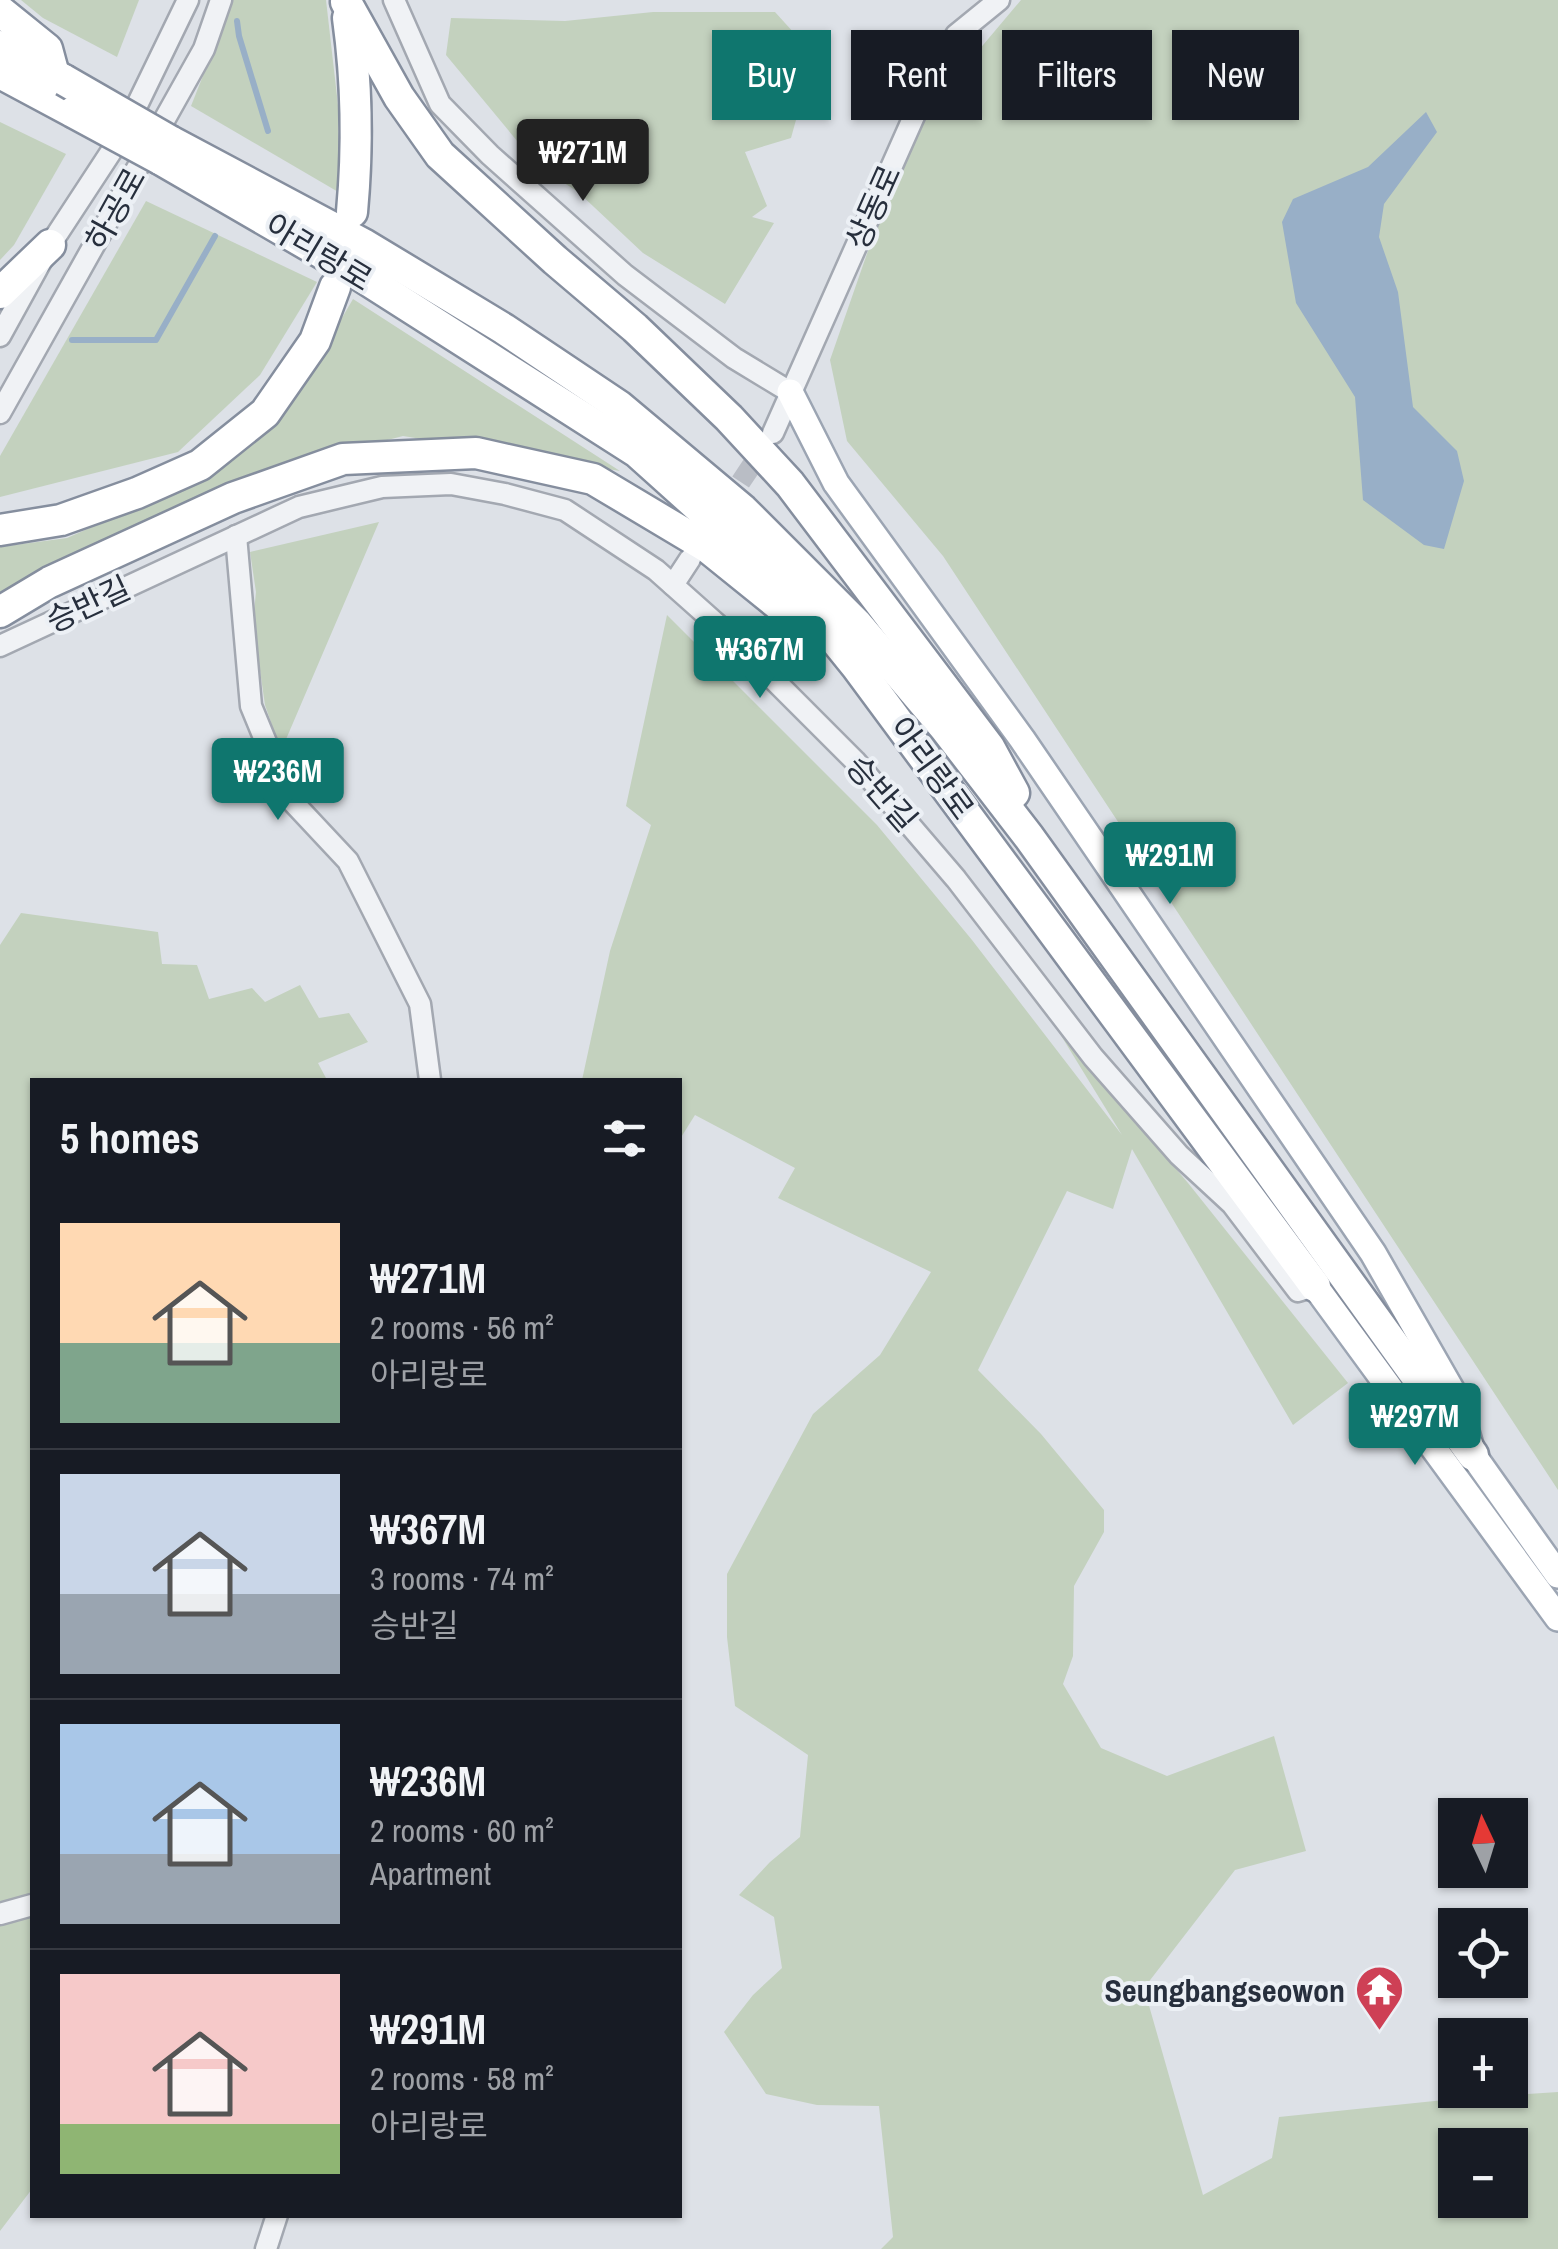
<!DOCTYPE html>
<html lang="en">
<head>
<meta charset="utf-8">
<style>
  :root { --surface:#171b24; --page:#242831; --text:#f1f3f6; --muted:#9ea1a6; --line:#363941; --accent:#0f766e }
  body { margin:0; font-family:"Archivo Narrow","Noto Sans KR",sans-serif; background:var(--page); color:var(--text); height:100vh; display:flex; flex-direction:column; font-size:38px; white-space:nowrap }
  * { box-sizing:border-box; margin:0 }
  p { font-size:32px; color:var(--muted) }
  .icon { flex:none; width:55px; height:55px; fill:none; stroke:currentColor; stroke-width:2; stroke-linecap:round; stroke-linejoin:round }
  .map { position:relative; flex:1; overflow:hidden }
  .panel { position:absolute; left:30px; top:1078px; width:652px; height:1140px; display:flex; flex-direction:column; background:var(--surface); border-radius:0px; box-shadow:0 2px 8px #0004 }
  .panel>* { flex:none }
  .top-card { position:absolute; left:712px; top:30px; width:695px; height:90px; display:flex; gap:20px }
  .needle { width:65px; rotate:356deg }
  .tools { position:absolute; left:1438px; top:1798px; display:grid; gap:20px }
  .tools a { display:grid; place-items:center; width:90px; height:90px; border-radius:0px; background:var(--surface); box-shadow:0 2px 8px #0004; font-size:50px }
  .price { position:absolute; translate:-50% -85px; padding:0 22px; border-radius:10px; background:var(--accent); color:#fff; font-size:32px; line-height:65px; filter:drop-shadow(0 2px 5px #0008) }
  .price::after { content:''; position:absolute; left:50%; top:60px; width:30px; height:22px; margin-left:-15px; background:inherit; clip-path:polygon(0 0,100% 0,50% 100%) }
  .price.selected { background:#222; color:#fff }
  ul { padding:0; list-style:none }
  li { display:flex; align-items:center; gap:30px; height:250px; padding:0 30px }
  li+li { border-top:2px solid var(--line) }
  li span { display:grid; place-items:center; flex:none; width:280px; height:200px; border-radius:0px; color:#555 }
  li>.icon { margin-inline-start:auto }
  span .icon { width:120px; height:120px; fill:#fffc; stroke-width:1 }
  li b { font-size:42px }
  h2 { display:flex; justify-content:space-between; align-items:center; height:120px; padding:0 30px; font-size:42px }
  .tag { padding:0 35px; border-radius:0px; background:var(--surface); box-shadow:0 2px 8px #0004; font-size:35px; line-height:90px }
  .tag.selected { background:var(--accent); color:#fff }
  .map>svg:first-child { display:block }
  .green { fill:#c3d1be; fill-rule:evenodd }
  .water { fill:#98afc7 }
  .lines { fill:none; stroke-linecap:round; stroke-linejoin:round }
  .stream { stroke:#98afc7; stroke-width:6 }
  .minor-tunnel { stroke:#b9bdc5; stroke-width:20; stroke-dasharray:20 10; stroke-linecap:butt }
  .minor-casing { stroke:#a3a8b1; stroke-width:25 }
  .major-casing { stroke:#9ca5b3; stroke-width:30 }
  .highway-casing { stroke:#858e9e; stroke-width:35 }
  .minor { stroke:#f0f2f5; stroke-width:20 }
  .major { stroke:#fff; stroke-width:25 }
  .highway { stroke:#fff; stroke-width:30 }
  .highway-bridge-casing { stroke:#858e9e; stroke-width:35; stroke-linecap:butt }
  .highway-bridge { stroke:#fff; stroke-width:30 }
  .labels { text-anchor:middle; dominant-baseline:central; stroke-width:8; stroke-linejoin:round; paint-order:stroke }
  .street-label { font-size:32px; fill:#272f3d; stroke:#ecf0f5 }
  .poi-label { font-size:32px; font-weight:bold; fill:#272f3d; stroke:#ecf0f5; text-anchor:end }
</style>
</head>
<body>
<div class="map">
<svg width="1558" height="2249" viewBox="0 0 1558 2249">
  <rect width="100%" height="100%" fill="#dde1e7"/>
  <g class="green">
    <polygon points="21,0 139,0 117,57 43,18"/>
    <polygon points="233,0 326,0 338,105 340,193 191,106"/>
    <polygon points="1021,0 1558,0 1558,1490 943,556 847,441 830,360 909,133"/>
    <polygon points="653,12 775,12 814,55 791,138 745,152 767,206 752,217 774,223 725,304 643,253 578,192 537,165 446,55 451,18 565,21"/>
    <polygon points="0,122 66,154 14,245 0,260"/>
    <polygon points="146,201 317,282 260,375 178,452 0,497 0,456"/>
    <polygon points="353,299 620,471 403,436 267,471 0,593 0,547 67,538 221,470 300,390"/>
    <polygon points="379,522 281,751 265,705 253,622 256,592 250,552"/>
    <path d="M 667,615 L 877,825 L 972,940 L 1122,1135 L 1057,1029 L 1188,1183 L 1348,1383 L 1293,1425 L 1132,1149 L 1113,1209 L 1067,1191 L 978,1370 L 1041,1434 L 1104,1510 L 1104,1532 L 1074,1586 L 1073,1656 L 1063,1684 L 1101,1748 L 1167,1776 L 1274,1736 L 1306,1851 L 1235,1870 L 1144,1988 L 1203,2195 L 1272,2158 L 1279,2117 L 1454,2099 L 1558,2092 L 1558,2249 L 881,2249 L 893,2237 L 879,2106 L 817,2105 L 766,2094 L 724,2032 L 753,1995 L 782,1968 L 774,1917 L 739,1895 L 770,1862 L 800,1837 L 808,1755 L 735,1706 L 727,1637 L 727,1574 L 813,1414 L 880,1355 L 931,1272 L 778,1198 L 795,1168 L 695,1115 L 680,1139 L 680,1080 L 582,1080 L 610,951 L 651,825 L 626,806 ZM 1455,2145 L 1510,2145 L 1510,2200 L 1455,2200 Z"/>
    <polygon points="21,913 158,932 162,964 197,965 209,999 252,988 265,1002 300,985 319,1018 349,1013 368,1042 318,1063 327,1080 32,1080 32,2189 0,2231 0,945"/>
  </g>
  <polygon class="water" points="1426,112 1437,132 1384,204 1379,237 1398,292 1413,407 1457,451 1464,481 1444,549 1424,545 1363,500 1355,397 1296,303 1282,222 1293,199 1368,167"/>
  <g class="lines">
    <g class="stream">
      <polyline points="237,21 239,36 268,131"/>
      <polyline points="72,340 156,340 215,236"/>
    </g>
    <polyline class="minor-tunnel" points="724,507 766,444"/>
    <defs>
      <g id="minor">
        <polyline points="394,0 440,104 490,155 625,275 734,358 790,392"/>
        <polyline points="0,336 50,245 124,132 188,0"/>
        <polyline points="0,413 204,49 221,0"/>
        <polyline points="773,433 927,87 956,35 999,0"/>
        <polyline points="236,536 251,706 289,798 348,861 420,1004 430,1080"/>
        <polyline points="673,585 690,559"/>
        <polyline points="0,646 299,507 382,487 451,484 505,494 565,510 656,570 729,635 855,761 956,879 1093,1057 1179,1155 1232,1204 1298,1291 1315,1286"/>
        <polyline points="0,1914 32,1905"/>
        <polyline points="266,2249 277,2215"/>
      </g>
      <g id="major">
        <polyline points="790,392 836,483 1022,739 1373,1253 1456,1398 1473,1455 1558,1575"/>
        <polyline points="1315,1286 1558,1618"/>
      </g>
      <g id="highway">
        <polyline points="346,2 399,97 440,155 555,260 635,328 729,418 790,484 989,747 1014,793"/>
        <polyline points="0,11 47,49 54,75"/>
        <path d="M 348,18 C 357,83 358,146 352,212"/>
        <polyline points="0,46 64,80"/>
        <polyline points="0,73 73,112"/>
        <polyline points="170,141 365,245 504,329 619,406 743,510 856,623 945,728 1029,837 1473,1455"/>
        <polyline points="160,159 358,274 637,452 806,604 857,667 1315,1286"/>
        <polyline points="0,293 50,245"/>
        <polyline points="0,530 61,520 137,493 200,465 265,413 315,341 335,287"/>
        <polyline points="0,612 50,582 233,498 343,459 476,453 593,479 707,547 785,610"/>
      </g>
    </defs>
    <use href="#minor" class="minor-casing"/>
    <use href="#major" class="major-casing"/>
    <use href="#highway" class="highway-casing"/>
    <use href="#minor" class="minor"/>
    <use href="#major" class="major"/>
    <use href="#highway" class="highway"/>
    <defs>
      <g id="highway-bridge">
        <polyline points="64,80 170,141"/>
        <polyline points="73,112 160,159"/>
      </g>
    </defs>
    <use href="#highway-bridge" class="highway-bridge-casing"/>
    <use href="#highway-bridge" class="highway-bridge"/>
  </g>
  <defs>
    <symbol id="temple-pin" viewBox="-11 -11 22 30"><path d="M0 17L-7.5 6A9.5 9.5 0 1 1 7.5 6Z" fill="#ce4055" stroke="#ecf0f5"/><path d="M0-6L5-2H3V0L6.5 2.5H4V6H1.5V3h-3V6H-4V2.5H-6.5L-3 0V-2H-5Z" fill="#fff"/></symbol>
  </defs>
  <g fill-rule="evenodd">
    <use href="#temple-pin" x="1352" y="1962" width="55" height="75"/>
  </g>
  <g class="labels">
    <g class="street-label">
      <text transform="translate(873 207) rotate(-66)">상동로</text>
      <text transform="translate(115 209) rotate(-61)">하공로</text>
      <text transform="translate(319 252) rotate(31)">아리랑로</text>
      <text transform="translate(88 604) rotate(-25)">승반길</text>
      <text transform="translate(932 768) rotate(54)">아리랑로</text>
      <text transform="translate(882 793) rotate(49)">승반길</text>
    </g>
    <g class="poi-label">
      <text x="1345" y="1990">Seungbangseowon</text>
    </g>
  </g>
</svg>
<div class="tools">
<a><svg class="needle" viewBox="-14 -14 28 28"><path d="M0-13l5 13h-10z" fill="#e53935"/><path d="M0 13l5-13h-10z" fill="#9ea1a6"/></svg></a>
<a><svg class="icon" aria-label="locate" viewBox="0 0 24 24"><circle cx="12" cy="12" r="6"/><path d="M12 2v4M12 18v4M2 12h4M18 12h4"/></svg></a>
<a>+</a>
<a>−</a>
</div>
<b class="price selected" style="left:583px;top:204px">₩271M</b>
<b class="price" style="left:760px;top:701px">₩367M</b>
<b class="price" style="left:278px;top:823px">₩236M</b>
<b class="price" style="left:1170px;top:907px">₩291M</b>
<b class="price" style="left:1415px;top:1468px">₩297M</b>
<div class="top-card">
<a class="tag selected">Buy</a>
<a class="tag">Rent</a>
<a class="tag">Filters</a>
<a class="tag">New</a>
</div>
<section class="panel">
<h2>5 homes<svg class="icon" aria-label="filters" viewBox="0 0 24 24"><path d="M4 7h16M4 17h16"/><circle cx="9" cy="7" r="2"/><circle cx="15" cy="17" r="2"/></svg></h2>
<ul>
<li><span style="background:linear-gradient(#ffd9b3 60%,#7fa58c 0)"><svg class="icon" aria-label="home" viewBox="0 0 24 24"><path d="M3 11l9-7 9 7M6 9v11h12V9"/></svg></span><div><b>₩271M</b><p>2 rooms · 56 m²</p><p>아리랑로</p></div></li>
<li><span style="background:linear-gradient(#c9d6e8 60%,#9aa5b1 0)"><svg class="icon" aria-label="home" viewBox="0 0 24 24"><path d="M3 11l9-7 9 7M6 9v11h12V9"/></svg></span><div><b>₩367M</b><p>3 rooms · 74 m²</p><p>승반길</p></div></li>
<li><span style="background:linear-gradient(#a9c7e8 65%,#9aa5b1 0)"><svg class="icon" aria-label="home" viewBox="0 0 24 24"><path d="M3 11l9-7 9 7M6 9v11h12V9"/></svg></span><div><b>₩236M</b><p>2 rooms · 60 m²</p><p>Apartment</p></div></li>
<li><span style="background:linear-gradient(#f6c9c9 75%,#8fb573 0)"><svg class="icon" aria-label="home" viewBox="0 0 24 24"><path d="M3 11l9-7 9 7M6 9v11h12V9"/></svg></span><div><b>₩291M</b><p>2 rooms · 58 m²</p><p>아리랑로</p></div></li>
</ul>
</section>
</div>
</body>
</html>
